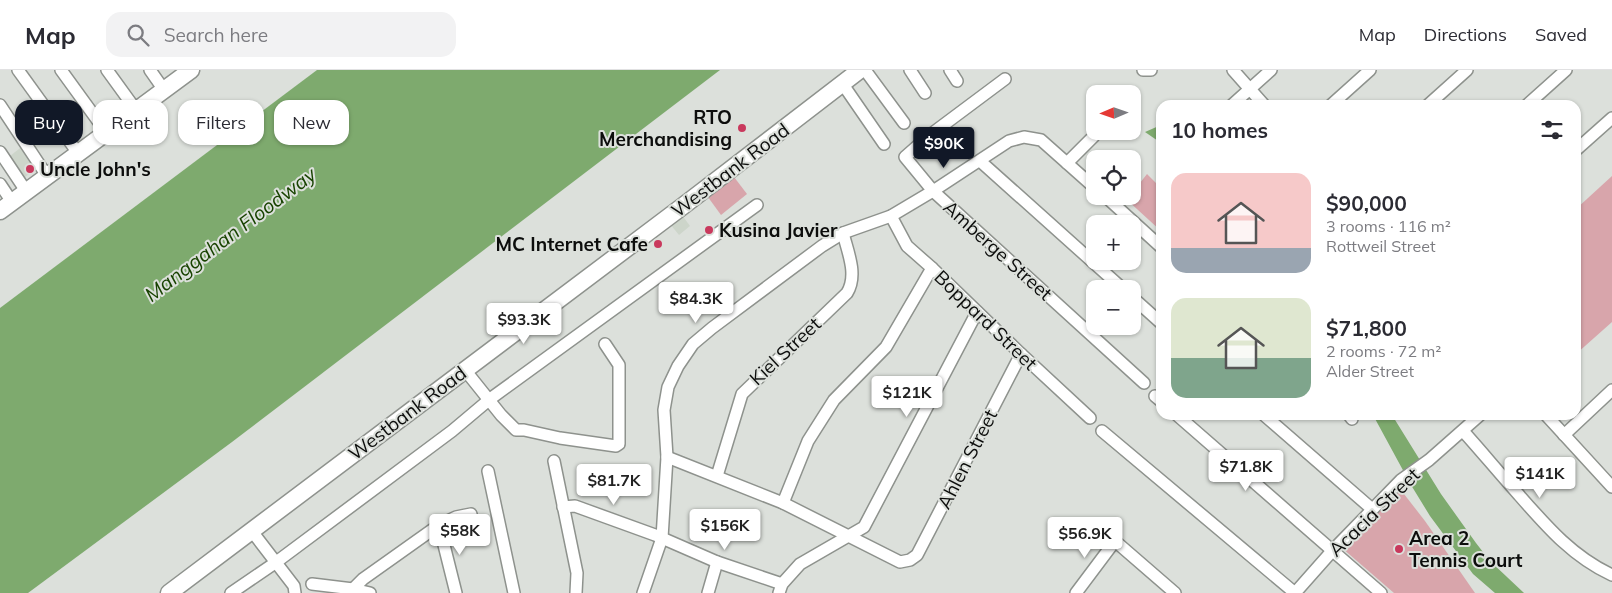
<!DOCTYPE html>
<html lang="en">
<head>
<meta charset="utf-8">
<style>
  :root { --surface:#fff; --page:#f2f2f3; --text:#2b2b33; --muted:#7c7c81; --line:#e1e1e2; --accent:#111827 }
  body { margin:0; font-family:Mulish,sans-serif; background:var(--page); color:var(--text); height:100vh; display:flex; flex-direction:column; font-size:19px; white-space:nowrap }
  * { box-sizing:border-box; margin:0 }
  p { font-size:16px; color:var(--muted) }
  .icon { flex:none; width:28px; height:28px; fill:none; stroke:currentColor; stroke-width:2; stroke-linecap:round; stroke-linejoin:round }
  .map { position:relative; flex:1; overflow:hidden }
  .drawer { position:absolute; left:1156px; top:30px; width:425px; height:320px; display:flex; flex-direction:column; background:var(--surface); border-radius:15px; box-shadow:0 1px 4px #0004 }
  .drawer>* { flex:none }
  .hud { position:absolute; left:15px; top:30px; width:475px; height:45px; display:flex; gap:10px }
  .needle { width:32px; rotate:268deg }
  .buttons { position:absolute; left:1086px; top:15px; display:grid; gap:10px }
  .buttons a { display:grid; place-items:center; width:55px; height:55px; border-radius:10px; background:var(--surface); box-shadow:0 1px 4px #0004; font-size:25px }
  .price { position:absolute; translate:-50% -42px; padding:0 11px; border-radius:5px; background:#fff; color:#222; font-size:16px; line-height:32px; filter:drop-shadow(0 1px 2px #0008) }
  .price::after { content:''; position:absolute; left:50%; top:30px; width:15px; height:11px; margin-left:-8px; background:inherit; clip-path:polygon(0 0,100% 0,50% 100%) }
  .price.active { background:var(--accent); color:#fff }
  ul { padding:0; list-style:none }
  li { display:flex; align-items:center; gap:15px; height:125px; padding:0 15px }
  li span { display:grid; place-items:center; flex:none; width:140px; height:100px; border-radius:15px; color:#555 }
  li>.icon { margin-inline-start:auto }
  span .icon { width:60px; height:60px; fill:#fffc; stroke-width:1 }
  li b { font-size:21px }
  h2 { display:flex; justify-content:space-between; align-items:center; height:60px; padding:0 15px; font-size:21px }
  .tag { padding:0 18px; border-radius:15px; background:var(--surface); box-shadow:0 1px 4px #0004; font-size:18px; line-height:45px }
  .tag.active { background:var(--accent); color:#fff }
  header { display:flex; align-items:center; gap:30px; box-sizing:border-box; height:70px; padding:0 25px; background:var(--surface); border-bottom:1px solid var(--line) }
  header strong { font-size:24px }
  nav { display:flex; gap:28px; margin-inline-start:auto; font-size:18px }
  .search { width:350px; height:45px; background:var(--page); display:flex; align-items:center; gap:12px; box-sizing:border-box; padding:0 18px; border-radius:15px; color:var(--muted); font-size:19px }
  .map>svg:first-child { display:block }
  .built { fill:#cdd5ca }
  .green { fill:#d8a5ab }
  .water { fill:#7eaa6e }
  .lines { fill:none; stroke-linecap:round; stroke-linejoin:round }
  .street-casing { stroke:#8e928d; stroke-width:14 }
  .secondary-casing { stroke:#8e928d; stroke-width:19 }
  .street { stroke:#fff; stroke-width:11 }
  .secondary { stroke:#fff; stroke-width:16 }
  .poi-dot { fill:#c9395d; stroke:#dce0db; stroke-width:2 }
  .labels { text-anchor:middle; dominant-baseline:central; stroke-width:4; stroke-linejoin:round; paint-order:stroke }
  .poi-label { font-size:19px; font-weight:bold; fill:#0c0d0c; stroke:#dce0db; text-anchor:start }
  .street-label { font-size:19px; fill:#0c0d0c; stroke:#dce0db }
  .water-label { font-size:20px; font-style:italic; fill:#184301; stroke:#dce0db }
</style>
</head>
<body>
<header>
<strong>Map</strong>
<div class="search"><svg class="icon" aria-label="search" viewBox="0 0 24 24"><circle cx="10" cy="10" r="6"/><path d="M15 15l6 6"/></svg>Search here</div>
<nav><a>Map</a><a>Directions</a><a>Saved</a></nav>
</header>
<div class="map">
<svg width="1612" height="523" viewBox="0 0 1612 523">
  <rect width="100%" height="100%" fill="#dce0db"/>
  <g class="built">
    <polygon points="24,75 39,97 25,107 10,86"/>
    <polygon points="682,145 690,156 679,165 670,154"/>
  </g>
  <g class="green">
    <polygon points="731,103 747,124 721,145 705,123"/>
    <polygon points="1147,104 1161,118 1161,161 1126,129 1129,126 1132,126 1133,122"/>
    <polygon points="1612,106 1612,252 1576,284 1576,139"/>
    <polygon points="1394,422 1404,424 1425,451 1475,523 1394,523 1342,478"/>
  </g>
  <g class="water">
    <polygon points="317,0 720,0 232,372 28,523 0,523 0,238"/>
    <polygon points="1161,55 1161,73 1145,62"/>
    <polygon points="1373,345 1392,345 1441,424 1476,473 1490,491 1524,523 1495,523 1473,504 1430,446 1411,415"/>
  </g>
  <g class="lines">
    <defs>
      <g id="street">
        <polyline points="18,0 78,83"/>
        <polyline points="61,0 106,62"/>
        <polyline points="107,0 136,40"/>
        <polyline points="150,0 164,20"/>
        <polyline points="865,0 904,53"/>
        <polyline points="910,0 925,23"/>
        <polyline points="950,0 957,11"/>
        <polyline points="1143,0 1151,0"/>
        <polyline points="1233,0 1264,35"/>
        <polyline points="1005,9 930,65 905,87 933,121 1144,313"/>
        <polyline points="842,13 884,74"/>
        <polyline points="0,35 47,106"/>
        <polyline points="1232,35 1271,0"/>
        <polyline points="1331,35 1370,0"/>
        <polyline points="1428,35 1467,0"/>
        <polyline points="1527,35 1566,0"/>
        <polyline points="1576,80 1612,48"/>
        <polyline points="0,82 26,121"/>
        <polyline points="980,91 1123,219"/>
        <polyline points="1067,93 1094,66"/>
        <polyline points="0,114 12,132"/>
        <polyline points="1105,126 1161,177"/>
        <polyline points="891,146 907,176 932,198 1021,284 1090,348"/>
        <polyline points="1132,227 1161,253"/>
        <polyline points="465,300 501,345 516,360 524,360 560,368 616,376 619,374 619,295 605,274"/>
        <polyline points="1155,326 1161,331"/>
        <polyline points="1177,345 1381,523"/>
        <polyline points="1264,345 1372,439"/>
        <polyline points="1349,345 1352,349"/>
        <polyline points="1546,345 1612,417"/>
        <polyline points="1102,361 1295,523"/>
        <path d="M 1463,361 C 1482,382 1500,404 1519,425 C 1547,457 1573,487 1612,505"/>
        <polyline points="1564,365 1612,320"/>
        <polyline points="667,387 783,433 900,492 910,490 917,485 1021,284"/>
        <polyline points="554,391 577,503 576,523"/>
        <polyline points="488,401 514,523"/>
        <path d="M 717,406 L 742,324 L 847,223 C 858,205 848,183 843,163"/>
        <polyline points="783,433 808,371 834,330 886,277 932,198"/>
        <polyline points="563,437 575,436 655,465 717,492 782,514"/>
        <polyline points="439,455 456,523"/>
        <polyline points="251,460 294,516 295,523"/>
        <polyline points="312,514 353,519 370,523"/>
        <polyline points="353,519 363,509 439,455 456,447 471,444"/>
        <polyline points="231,523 275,493 452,361 490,329 757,135"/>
        <polyline points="643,523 662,468 667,387 664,340 668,317 678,296 693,274 712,258 822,176 843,163 891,146 933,121 1009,71 1024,67 1041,70 1095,118"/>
        <polyline points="708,523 717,492"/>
        <polyline points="779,523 782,514 800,494 864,457 977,242"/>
        <polyline points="1076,523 1115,471 1175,523"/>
        <polyline points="1295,523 1333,480 1401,410 1429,390 1480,345"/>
      </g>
      <g id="secondary">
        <polyline points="0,141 191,0"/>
        <polyline points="169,523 683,136 860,0"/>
      </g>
    </defs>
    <use href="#street" class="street-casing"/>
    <use href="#secondary" class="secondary-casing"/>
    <use href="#street" class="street"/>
    <use href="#secondary" class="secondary"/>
  </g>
  <g class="poi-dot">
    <circle cx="742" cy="58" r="5"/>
    <circle cx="30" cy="99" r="5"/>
    <circle cx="709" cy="160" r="5"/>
    <circle cx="658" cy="174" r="5"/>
    <circle cx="1399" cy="479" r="5"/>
  </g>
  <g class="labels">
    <g class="poi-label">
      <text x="732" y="47" text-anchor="end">RTO<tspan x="732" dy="22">Merchandising</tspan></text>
      <text x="40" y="99">Uncle John's</text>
      <text x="719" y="160">Kusina Javier</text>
      <text x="648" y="174" text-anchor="end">MC Internet Cafe</text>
      <text x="1409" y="468">Area 2<tspan x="1409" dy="22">Tennis Court</tspan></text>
    </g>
    <g class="street-label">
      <text transform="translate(730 100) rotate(-37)">Westbank Road</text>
      <text transform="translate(998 180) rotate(42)">Amberge Street</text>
      <text transform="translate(986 250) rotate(44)">Boppard Street</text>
      <text transform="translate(785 281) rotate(-43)">Kiel Street</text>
      <text transform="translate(407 343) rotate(-37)">Westbank Road</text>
      <text transform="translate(967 389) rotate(-63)">Ahlen Street</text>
      <text transform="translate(1374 442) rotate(-44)">Acacia Street</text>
    </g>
    <g class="water-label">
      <text transform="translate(230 164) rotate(-37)">Manggahan Floodway</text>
    </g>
  </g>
</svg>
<div class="buttons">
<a><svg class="needle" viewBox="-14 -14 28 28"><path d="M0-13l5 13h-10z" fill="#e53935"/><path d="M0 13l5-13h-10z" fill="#7c7c81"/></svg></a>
<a><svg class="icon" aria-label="locate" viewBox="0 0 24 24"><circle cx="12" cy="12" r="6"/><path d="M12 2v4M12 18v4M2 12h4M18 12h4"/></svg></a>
<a>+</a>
<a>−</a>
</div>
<b class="price active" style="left:944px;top:99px">$90K</b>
<b class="price" style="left:696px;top:254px">$84.3K</b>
<b class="price" style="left:524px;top:275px">$93.3K</b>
<b class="price" style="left:907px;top:348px">$121K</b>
<b class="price" style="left:1246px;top:422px">$71.8K</b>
<b class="price" style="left:1540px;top:429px">$141K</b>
<b class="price" style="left:614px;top:436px">$81.7K</b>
<b class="price" style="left:725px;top:481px">$156K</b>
<b class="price" style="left:460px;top:486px">$58K</b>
<b class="price" style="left:1085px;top:489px">$56.9K</b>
<div class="hud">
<a class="tag active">Buy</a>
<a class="tag">Rent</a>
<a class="tag">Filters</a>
<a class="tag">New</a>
</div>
<section class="drawer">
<h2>10 homes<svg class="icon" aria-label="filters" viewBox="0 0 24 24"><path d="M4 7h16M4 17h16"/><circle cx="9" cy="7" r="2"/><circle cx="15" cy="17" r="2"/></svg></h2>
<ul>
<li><span style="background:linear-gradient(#f6c9c9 75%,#9aa5b1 0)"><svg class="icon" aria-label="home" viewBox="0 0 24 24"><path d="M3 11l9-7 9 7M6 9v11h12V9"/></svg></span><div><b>$90,000</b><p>3 rooms · 116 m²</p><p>Rottweil Street</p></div></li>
<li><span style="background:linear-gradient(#dfe7d0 60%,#7fa58c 0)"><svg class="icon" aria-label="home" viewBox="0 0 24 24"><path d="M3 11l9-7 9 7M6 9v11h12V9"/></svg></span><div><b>$71,800</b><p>2 rooms · 72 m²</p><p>Alder Street</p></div></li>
</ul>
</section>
</div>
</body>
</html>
